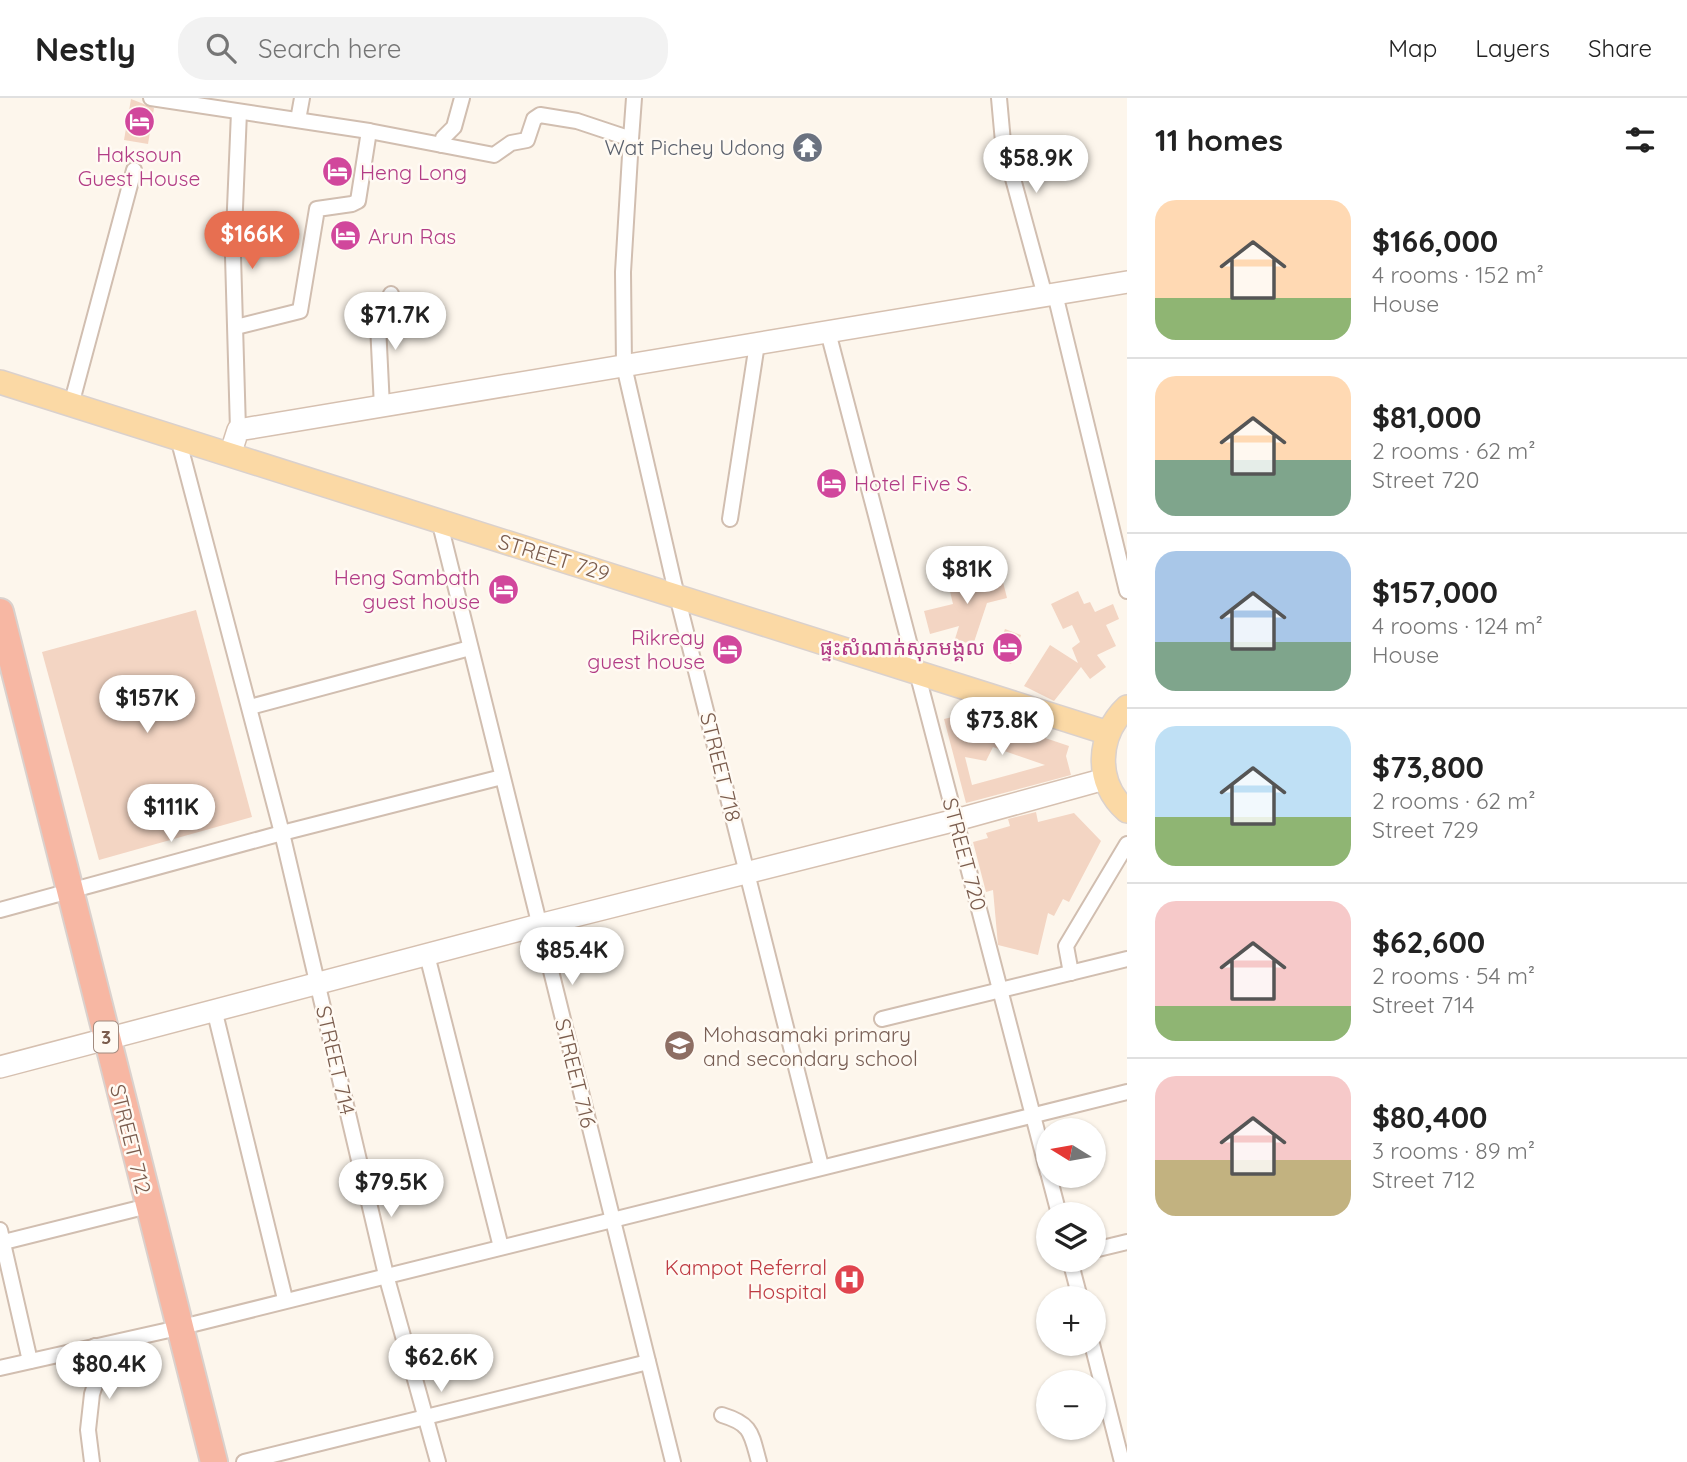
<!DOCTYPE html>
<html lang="en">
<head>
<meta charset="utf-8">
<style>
  :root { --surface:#fff; --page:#f2f2f2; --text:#222; --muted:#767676; --line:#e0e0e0; --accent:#e76f51 }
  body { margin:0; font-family:Quicksand,"Noto Sans Khmer",sans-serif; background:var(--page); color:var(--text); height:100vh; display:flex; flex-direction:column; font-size:26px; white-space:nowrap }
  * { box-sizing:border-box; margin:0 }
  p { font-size:23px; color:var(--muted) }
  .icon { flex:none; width:38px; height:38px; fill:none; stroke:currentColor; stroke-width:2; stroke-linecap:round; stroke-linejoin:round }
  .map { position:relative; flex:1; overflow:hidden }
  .sheet { display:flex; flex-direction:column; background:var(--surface); width:560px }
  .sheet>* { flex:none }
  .needle { width:46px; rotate:281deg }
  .fabs { position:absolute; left:1036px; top:1020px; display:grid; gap:14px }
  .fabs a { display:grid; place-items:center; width:70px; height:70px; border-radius:50%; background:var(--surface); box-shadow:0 2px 5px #0004; font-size:35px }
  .price { position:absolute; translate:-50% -60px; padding:0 16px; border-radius:24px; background:#fff; color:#222; font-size:23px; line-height:46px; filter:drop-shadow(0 2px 4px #0008) }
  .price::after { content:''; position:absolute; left:50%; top:42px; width:21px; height:16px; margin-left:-10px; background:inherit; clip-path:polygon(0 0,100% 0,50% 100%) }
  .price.active { background:var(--accent); color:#fff }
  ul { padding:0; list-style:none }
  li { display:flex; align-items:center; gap:21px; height:175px; padding:0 28px }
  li+li { border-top:2px solid var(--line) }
  li span { display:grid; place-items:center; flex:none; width:196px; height:140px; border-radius:21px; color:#555 }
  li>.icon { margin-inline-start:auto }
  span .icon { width:84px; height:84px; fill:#fffc; stroke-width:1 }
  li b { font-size:30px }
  h2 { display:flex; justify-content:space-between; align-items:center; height:84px; padding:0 28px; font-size:30px }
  header { display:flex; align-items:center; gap:42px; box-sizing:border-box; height:98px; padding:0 35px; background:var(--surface); border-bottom:2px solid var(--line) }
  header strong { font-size:33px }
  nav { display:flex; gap:38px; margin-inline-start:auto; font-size:24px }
  .search { width:490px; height:63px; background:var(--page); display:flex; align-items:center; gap:18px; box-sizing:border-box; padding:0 24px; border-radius:28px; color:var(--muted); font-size:26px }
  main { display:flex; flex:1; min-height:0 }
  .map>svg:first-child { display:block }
  .building { fill:#f3d5c3; fill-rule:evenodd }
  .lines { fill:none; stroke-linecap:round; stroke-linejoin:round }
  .street-casing { stroke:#d1beb0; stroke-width:18 }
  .secondary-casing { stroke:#d6c0b0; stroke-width:24 }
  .primary-casing { stroke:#dad1cd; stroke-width:26 }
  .highway-casing { stroke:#dad1cd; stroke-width:30 }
  .street { stroke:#fff; stroke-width:14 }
  .secondary { stroke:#fff; stroke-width:21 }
  .primary { stroke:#fbd9a5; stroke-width:23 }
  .highway { stroke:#f7b7a3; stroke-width:26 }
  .labels { text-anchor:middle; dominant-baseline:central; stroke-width:5; stroke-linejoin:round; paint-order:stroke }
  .shield { fill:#fffaf3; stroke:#a28b7f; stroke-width:2 }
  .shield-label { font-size:19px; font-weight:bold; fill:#7a5c4d }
  .worship-label { font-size:21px; fill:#5b616d; stroke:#fffaf3; text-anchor:end }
  .hotel-label { font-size:21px; fill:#b23c85; stroke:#fffaf3; text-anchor:start }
  .street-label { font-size:21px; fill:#7a5c4d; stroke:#fffaf3 }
  .education-label { font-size:21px; fill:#785e54; stroke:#fffaf3; text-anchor:start }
  .health-label { font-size:21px; fill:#be3a42; stroke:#fffaf3; text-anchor:end }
</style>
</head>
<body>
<header>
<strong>Nestly</strong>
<div class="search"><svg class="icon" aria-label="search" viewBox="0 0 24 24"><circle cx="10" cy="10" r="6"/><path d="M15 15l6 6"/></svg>Search here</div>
<nav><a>Map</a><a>Layers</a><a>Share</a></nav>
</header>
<main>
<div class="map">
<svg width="1127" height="1364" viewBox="0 0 1127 1364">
  <rect width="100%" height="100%" fill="#fdf6ec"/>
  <g class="building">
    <polygon points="131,1 154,10 148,46 124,42"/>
    <polygon points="1000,472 1007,500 987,505 973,547 955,541 959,528 930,536 924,513 953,506 948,485"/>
    <polygon points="1078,493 1084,506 1090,504 1095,514 1113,506 1119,521 1106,527 1116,548 1097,557 1106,569 1090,581 1081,569 1054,603 1024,588 1050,547 1078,565 1072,550 1080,544 1072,527 1063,531 1051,506"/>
    <polygon points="196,512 252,719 99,762 42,554"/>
    <polygon points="1005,531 1021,537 1011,566 995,560"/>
    <path d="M 962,612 L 1069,648 L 1066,658 L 1071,677 L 966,705 L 944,621 L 961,617 ZM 993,649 L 1045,667 L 972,687 L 965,659 L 986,663 Z"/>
    <polygon points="1036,714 1038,724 1074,715 1101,743 1069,804 1063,801 1054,818 1048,815 1038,857 998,847 993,792 986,794 973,744 988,740 986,735 1010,728 1008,721"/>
  </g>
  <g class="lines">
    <defs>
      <g id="street">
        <polyline points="151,0 369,33 494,57 511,45 527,42 534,21 540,17 577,23 631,41 634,0"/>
        <polyline points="999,0 1003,44 1045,198"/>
        <polyline points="298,22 302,0"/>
        <polyline points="631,41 623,174 624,268 677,498 821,1068"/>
        <polyline points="442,47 443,40 454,29 462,0"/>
        <polyline points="1055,196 1127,493"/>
        <polyline points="236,229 300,213 317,111 352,106 358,103 369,33"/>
        <polyline points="828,234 1048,1075"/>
        <polyline points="71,307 134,72"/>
        <polyline points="382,309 378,227 391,196"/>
        <polyline points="238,332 233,158 239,14"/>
        <polyline points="178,340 282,735 386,1177 438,1364"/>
        <polyline points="730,421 757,246"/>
        <polyline points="439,422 673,1364"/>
        <polyline points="250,609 470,550"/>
        <polyline points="0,812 282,735 502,679"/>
        <polyline points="427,857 501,1149"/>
        <polyline points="1071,875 1066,848 1127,746"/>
        <polyline points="214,911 285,1201"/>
        <polyline points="882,921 1127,861"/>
        <polyline points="1049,1078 1059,1116"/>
        <polyline points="0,1132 30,1263"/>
        <polyline points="0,1145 148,1108"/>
        <polyline points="1094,1152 1127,1144"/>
        <polyline points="1070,1162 1080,1200"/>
        <polyline points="1092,1246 1122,1364"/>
        <polyline points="0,1270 178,1230 1127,994"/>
        <path d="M 722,1317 C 752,1326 751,1335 759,1364"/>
        <polyline points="92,1364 88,1332 92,1296 99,1275 95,1248"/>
        <polyline points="244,1364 648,1264"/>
      </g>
      <g id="secondary">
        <polyline points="230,357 238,332 1127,184"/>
        <polyline points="0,969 539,827 956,722 1105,681"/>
      </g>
      <g id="primary">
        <polyline points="0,284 1108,635"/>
        <path d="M 1127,609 C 1097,637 1094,685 1127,713"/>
      </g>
      <polyline id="highway" points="0,514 214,1364"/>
    </defs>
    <use href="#street" class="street-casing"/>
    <use href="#secondary" class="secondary-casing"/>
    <use href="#primary" class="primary-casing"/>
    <use href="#highway" class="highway-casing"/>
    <use href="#street" class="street"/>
    <use href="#secondary" class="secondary"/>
    <use href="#primary" class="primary"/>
    <use href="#highway" class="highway"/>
  </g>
  <defs>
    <symbol id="hotel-disc" viewBox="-11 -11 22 22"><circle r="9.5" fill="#d1479c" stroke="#fffaf3"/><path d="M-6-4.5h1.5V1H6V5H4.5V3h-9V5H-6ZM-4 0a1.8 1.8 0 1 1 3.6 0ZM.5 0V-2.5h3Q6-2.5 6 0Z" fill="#fff"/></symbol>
    <symbol id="temple-disc" viewBox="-11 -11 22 22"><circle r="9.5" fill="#6b7280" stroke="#fffaf3"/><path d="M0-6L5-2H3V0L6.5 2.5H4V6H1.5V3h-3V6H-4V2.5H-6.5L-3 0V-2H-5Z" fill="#fff"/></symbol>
    <symbol id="school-disc" viewBox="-11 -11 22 22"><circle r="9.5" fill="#8d6e63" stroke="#fffaf3"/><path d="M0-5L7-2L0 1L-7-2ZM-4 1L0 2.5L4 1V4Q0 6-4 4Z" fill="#fff"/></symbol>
    <symbol id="hospital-disc" viewBox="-11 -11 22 22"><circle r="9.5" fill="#e0444e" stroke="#fffaf3"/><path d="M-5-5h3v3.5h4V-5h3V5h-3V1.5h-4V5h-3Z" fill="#fff"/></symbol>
  </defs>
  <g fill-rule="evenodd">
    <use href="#hotel-disc" x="122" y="6" width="35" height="35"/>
    <use href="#temple-disc" x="790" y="32" width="35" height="35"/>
    <use href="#hotel-disc" x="320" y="56" width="35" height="35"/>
    <use href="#hotel-disc" x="328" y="120" width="35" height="35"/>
    <use href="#hotel-disc" x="814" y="368" width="35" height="35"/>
    <use href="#hotel-disc" x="486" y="474" width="35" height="35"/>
    <use href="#hotel-disc" x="990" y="532" width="35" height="35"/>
    <use href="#hotel-disc" x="710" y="534" width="35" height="35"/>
    <use href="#school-disc" x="662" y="930" width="35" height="35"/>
    <use href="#hospital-disc" x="832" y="1164" width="35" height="35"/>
  </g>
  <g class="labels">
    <rect class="shield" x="94" y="923.5" width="24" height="31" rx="5"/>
    <g class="shield-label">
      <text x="106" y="939">3</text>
    </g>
    <g class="worship-label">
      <text x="785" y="49">Wat Pichey Udong</text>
    </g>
    <g class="hotel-label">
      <text x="139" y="56" text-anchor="middle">Haksoun<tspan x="139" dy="24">Guest House</tspan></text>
      <text x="360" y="74">Heng Long</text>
      <text x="368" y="138">Arun Ras</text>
      <text x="854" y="385">Hotel Five S.</text>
      <text x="480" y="479" text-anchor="end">Heng Sambath<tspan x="480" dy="24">guest house</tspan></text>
      <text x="705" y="539" text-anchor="end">Rikreay<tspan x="705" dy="24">guest house</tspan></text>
      <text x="985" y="549" text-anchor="end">ផ្ទះសំណាក់សុភមង្គល</text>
    </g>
    <g class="street-label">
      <text transform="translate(554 459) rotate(17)">STREET 729</text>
      <text transform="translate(721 669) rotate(76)">STREET 718</text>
      <text transform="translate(965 756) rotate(75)">STREET 720</text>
      <text transform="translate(336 962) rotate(77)">STREET 714</text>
      <text transform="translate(576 975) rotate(76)">STREET 716</text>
      <text transform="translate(131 1041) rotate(76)">STREET 712</text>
    </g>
    <g class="education-label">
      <text x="703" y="936">Mohasamaki primary<tspan x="703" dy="24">and secondary school</tspan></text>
    </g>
    <g class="health-label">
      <text x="827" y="1169">Kampot Referral<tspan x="827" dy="24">Hospital</tspan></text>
    </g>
  </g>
</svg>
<div class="fabs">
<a><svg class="needle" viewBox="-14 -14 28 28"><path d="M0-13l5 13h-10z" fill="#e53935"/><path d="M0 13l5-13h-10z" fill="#767676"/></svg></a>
<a><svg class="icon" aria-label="layers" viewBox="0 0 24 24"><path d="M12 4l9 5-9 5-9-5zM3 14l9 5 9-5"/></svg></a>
<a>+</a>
<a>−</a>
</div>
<b class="price" style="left:1036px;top:97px">$58.9K</b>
<b class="price active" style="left:252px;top:173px">$166K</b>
<b class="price" style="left:395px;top:254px">$71.7K</b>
<b class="price" style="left:967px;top:508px">$81K</b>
<b class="price" style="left:147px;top:637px">$157K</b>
<b class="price" style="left:1002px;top:659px">$73.8K</b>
<b class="price" style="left:171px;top:746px">$111K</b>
<b class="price" style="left:572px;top:889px">$85.4K</b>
<b class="price" style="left:391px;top:1121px">$79.5K</b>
<b class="price" style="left:441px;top:1296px">$62.6K</b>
<b class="price" style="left:109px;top:1303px">$80.4K</b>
</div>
<section class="sheet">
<h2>11 homes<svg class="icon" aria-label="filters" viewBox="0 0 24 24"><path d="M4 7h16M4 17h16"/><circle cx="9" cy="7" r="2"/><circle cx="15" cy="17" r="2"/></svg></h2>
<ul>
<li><span style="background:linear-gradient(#ffd9b3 70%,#8fb573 0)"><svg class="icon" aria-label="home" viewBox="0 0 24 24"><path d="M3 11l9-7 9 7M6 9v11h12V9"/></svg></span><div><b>$166,000</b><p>4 rooms · 152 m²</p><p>House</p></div></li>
<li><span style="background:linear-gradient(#ffd9b3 60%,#7fa58c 0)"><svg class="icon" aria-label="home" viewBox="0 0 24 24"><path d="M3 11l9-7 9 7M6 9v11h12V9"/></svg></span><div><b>$81,000</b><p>2 rooms · 62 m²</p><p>Street 720</p></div></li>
<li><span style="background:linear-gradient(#a9c7e8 65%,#7fa58c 0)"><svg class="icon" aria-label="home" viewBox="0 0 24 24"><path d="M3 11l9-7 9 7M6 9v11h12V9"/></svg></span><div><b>$157,000</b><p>4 rooms · 124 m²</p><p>House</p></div></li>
<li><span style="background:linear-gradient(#bfe0f5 65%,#8fb573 0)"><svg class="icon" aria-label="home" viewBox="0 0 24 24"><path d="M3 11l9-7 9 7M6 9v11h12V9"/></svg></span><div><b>$73,800</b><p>2 rooms · 62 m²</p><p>Street 729</p></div></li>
<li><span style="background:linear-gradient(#f6c9c9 75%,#8fb573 0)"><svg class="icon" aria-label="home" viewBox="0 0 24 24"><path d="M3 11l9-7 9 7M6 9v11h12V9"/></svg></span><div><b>$62,600</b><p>2 rooms · 54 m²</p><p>Street 714</p></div></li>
<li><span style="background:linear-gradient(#f6c9c9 60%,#c2b280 0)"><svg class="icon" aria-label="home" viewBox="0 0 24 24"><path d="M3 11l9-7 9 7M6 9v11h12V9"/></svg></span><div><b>$80,400</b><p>3 rooms · 89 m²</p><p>Street 712</p></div></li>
</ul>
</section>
</main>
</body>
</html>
